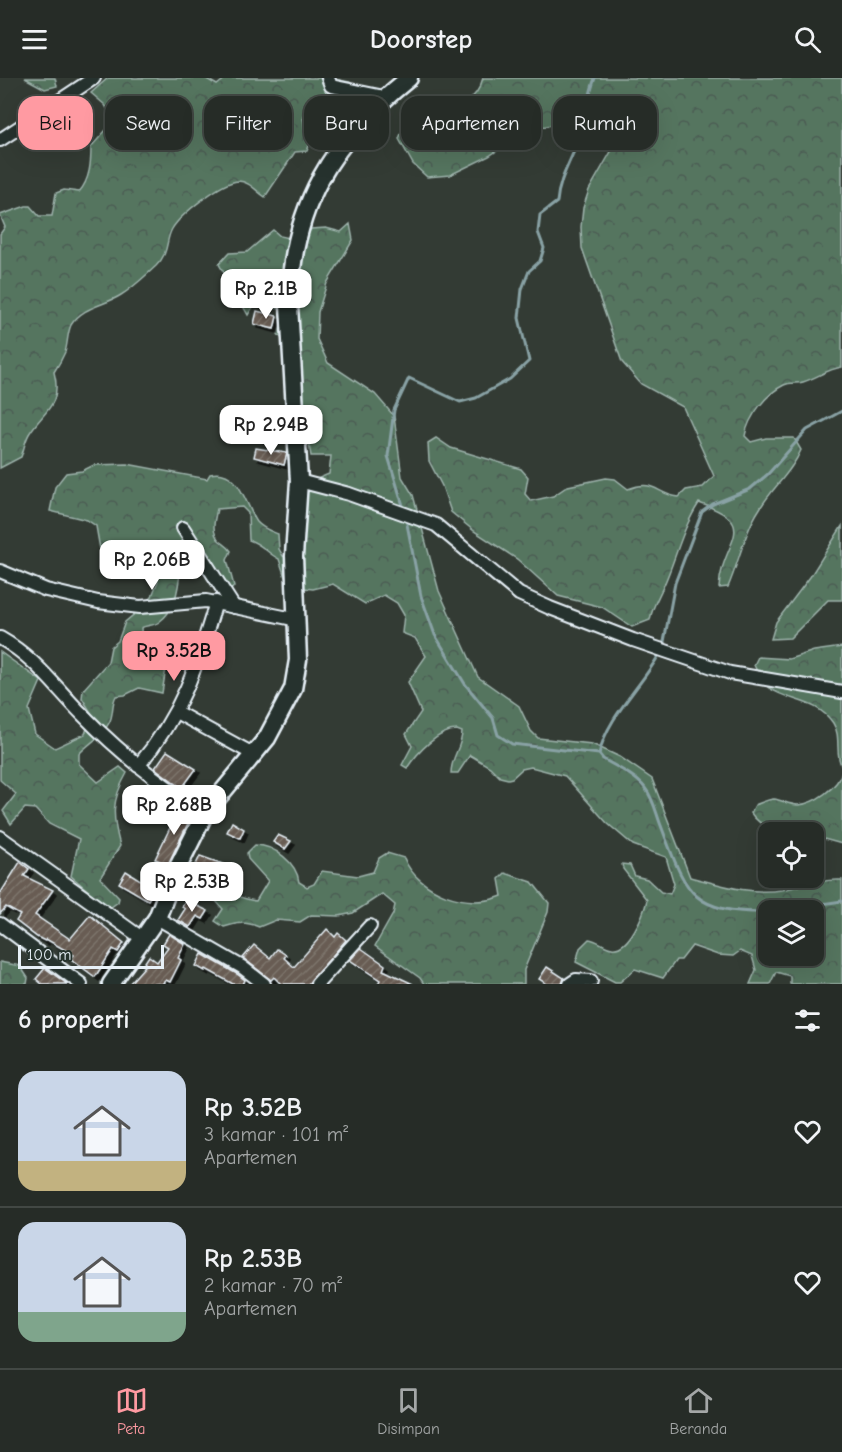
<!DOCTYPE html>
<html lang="id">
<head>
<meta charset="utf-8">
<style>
  :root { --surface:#262c27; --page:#323833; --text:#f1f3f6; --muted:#a4a7a7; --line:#424844; --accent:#ff9aa2 }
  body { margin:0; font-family:"Comic Neue",sans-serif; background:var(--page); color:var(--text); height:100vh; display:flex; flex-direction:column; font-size:22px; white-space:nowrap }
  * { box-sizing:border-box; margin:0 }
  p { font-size:20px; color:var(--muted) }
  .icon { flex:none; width:33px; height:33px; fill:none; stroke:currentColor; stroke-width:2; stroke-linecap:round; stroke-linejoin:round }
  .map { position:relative; height:906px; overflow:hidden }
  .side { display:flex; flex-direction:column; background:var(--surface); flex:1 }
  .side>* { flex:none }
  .hud { position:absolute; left:18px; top:18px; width:807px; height:54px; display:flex; gap:12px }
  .buttons { position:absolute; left:758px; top:744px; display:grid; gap:12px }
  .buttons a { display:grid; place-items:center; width:66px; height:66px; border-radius:12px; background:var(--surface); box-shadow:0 6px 24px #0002,0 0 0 2px var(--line); font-size:30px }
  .scale { position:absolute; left:18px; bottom:15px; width:146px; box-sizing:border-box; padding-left:6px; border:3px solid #e8f1f8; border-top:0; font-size:16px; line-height:21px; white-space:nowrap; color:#e8f1f8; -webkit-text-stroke:4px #26332d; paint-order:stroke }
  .price { position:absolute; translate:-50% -51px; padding:0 14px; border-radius:12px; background:#fff; color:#222; font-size:20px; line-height:39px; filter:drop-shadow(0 2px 3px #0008) }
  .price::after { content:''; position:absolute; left:50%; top:36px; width:18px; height:14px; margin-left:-9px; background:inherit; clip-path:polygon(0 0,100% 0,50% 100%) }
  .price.current { background:var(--accent); color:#111 }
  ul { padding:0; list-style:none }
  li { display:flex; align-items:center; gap:18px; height:150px; padding:0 18px }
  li+li { border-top:2px solid var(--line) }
  li span { display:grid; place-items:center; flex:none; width:168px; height:120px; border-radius:18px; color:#555 }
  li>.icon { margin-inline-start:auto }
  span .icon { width:72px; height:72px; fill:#fffc; stroke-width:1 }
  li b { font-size:26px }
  h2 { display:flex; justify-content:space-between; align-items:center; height:72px; padding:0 18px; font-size:26px }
  .chip { padding:0 21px; border-radius:18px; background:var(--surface); box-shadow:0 6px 24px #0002,0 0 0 2px var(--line); font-size:21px; line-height:54px }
  .chip.current { background:var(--accent); color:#111 }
  header { display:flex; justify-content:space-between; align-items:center; height:78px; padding:0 18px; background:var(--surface); font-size:27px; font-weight:700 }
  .menu { display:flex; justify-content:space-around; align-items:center; height:84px; border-top:2px solid var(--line); background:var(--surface); font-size:16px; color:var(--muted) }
  .menu a { display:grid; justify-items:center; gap:3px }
  .menu .current { color:var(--accent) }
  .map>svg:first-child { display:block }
  .forest { fill:url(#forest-crowns); stroke:#9eb3ac; stroke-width:1.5; fill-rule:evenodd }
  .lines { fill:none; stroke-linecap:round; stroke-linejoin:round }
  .stream { stroke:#89a2a5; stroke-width:3 }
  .building { fill:url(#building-hatch); stroke:#e8f1f8; stroke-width:1.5; filter:url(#shadow) }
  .street-casing { stroke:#e8f1f8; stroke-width:16 }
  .secondary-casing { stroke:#e8f1f8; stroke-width:21 }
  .street { stroke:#26332d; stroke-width:12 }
  .secondary { stroke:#26332d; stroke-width:16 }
</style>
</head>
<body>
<header><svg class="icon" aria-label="menu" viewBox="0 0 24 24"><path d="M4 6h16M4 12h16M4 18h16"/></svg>Doorstep<svg class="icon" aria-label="search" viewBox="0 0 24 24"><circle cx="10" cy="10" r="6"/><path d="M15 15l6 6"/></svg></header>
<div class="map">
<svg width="842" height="906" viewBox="0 0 842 906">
  <defs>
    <pattern id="forest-crowns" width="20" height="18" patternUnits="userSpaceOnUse" patternTransform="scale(1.5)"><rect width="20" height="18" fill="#54755f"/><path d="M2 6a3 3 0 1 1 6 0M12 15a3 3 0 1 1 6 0" fill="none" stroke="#4c5c53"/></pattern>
    <pattern id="building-hatch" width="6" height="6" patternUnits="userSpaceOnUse" patternTransform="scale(1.5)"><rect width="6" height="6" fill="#675c52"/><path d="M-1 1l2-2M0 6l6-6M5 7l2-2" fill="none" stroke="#7d746c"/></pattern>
    <filter id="shadow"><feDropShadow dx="4" dy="4" stdDeviation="0" flood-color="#0009"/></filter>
  </defs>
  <rect width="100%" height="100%" fill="#333b34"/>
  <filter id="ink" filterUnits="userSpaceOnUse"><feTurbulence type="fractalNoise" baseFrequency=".0167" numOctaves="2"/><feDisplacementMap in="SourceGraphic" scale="12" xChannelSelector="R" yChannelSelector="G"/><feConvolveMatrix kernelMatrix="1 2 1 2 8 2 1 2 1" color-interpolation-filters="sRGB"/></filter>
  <g filter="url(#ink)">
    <g class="forest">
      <polygon points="25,0 55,0 57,8 45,11"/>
      <path d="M 108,0 L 205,0 L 217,7 L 226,0 L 329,0 L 349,4 L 303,39 L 305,54 L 311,62 L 307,73 L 295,74 L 265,119 C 256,113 249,103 238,103 C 221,104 180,137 172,151 C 165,163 170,174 156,188 C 145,198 134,209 121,217 C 104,228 83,228 71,247 C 67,256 68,265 65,274 C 62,281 58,288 54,294 C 63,328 42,334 29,356 C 25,363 24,371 21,379 L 0,390 L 0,156 L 5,149 L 0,137 L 26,128 L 30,128 L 39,138 L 52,138 L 56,115 L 64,112 L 79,114 C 90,102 91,84 91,69 L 114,43 L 105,27 L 91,15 Z"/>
      <path d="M 483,0 L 842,0 L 842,289 C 827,291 817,300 803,304 C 797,306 791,304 784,307 C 767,315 748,339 745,358 L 751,364 L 766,360 L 794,360 L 801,372 C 792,394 772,410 759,432 C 744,455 739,484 728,509 L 719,510 C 721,462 764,447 699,425 C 682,451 676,480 664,507 C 658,520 652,529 650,542 L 632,549 L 602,529 L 558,518 L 517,481 L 474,453 L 451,434 L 442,408 L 429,383 L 428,365 L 436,360 L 451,370 L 521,391 L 528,399 L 525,416 L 531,423 L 553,418 L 568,408 L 606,400 L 615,401 L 628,411 C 656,401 655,416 679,419 L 686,412 L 703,409 L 714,398 L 683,329 L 641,306 L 622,284 L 582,170 L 581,149 L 583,130 L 589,112 L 613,70 L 607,32 L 599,29 L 590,31 L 556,46 L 528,52 L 489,78 L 450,97 L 427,99 L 413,86 L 399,61 L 402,53 C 429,34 474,37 483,0 Z"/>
      <path d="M 350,146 L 353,162 L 327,205 L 318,234 L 317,261 L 328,285 L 375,316 L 394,338 L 402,399 L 413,417 L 439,513 L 478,599 L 519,628 L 531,653 L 538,660 L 592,666 L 620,679 L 652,701 L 690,799 C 721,807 749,817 782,812 C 803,808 820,801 842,802 L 842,906 L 790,906 L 790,898 L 776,894 L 770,906 L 750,906 L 756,892 L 752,878 L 740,873 L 733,878 L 718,877 L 692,868 L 681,882 L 676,882 L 663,900 L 635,891 L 620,904 L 615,904 L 576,884 L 580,870 L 589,861 C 598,862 604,869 612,870 C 629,873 644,835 647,822 L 623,791 L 622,786 L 630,787 L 635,798 L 647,801 L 661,814 L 670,816 L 674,806 L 666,779 L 633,767 L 607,745 L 565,698 L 531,689 L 522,691 L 512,700 L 508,701 L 500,699 L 490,689 L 470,677 L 458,695 L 451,695 C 451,679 462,669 462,654 L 457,652 C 438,652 417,675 407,690 L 402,687 L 412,668 L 406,656 L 421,634 L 408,604 L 426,578 L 415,560 L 402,555 L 404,537 L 397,525 L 384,517 L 365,526 L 333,506 L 313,511 L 304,510 L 285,499 L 279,481 C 267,475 262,466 249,462 L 248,435 L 242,429 L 217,431 C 214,443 211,455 220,463 C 225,467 227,467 231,473 L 227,482 L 234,508 L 231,512 L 202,471 L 184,470 C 178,493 182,528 159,544 C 154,548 146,547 141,550 L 142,569 L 167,584 L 162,615 L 139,610 L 125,617 L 116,618 C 111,627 114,637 109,645 C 101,660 90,664 79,676 L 79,686 L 98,704 L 120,689 L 127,695 C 111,723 112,738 120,768 L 100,800 L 119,820 L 118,824 L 111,829 L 106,828 L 71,798 L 79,761 L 49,746 L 35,731 L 25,730 L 11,746 L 3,733 L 16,716 L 0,702 L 0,574 L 41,603 L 29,631 L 35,656 L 55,670 L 85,656 L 92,636 L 82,620 L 83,612 L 108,584 L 111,569 L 118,563 L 125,544 L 150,523 L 158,503 L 146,489 L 135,484 L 122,487 L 101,477 L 96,448 L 87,442 L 50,433 L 55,409 L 66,395 L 82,393 L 94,387 L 127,386 L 207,401 L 210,396 C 240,389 245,427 257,444 C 263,451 271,453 278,456 L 279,471 L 283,478 L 290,479 L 294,409 L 310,412 L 319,400 L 329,396 L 331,378 L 311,378 L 309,365 L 289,366 L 283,262 L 278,256 L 285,232 L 255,225 L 248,237 L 219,186 L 229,175 L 247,174 L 273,152 L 280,158 L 303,163 L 311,151 L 326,150 L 341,154 ZM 768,832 L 813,832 L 813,878 L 768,878 Z"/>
      <polygon points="842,448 842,522 828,522 790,560 771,561 776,544 810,499"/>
      <path d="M 842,569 L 842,689 C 834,675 842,659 833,645 C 817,621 789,624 769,610 C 761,605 758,595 754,587 L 758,579 L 789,581 L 814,573 Z"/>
      <path d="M 842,693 L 842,766 L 813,758 L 813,754 C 792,754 763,755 751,735 L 755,727 C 761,725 768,721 774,721 C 782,722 789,727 798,727 C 814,726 839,709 842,693 Z"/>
      <path d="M 255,767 C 274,767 297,785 299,804 L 307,809 L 314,806 L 322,793 L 358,798 L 373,794 L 379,780 L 387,775 L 404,780 C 418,815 469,832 502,818 L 499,801 L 505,795 L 532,804 L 549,825 L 548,834 L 524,892 L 524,906 L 424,906 L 420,900 L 375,868 L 393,836 L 395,827 L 382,816 L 353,835 L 339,838 L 311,837 L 300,844 L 276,842 L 259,849 C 246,843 237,845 224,849 L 215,843 L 223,831 L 216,823 L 184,816 L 181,810 L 189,803 C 213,804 232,820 256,823 L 268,803 L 248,781 L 247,775 Z"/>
      <polygon points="0,884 20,888 28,900 27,906 0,906"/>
    </g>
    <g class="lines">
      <g class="stream">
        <path d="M 404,431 L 388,378 L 394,332 L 409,300 L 460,324 L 476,320 L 510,301 L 529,283 L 519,240 L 522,211 L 529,193 L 540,183 L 544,170 L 538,154 L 540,137 L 557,124 C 559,98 574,79 581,54 C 587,36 588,18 595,0"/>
        <path d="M 406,441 L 421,518 L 435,557 L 465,606 L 493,640 L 498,657 L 512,666 L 599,676 L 603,681 C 617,689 636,698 645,710 C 653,720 656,734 660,745 C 686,813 688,835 768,834"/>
        <polyline points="663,569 675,505 702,434 713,426 750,411 768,396 807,352 842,333"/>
        <path d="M 599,676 C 607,639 642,608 660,575"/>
        <polyline points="781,832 842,823"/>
      </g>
    </g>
    <g class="building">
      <polygon points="257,233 277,238 274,251 254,246"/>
      <polygon points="256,370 287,375 284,387 254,379"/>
      <polygon points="167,673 196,691 182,710 155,690"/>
      <polygon points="180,729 192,737 168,786 155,781"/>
      <polygon points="232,744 244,751 240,760 227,754"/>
      <polygon points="278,757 291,763 285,771 273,764"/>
      <polygon points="200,778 234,790 227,807 192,795"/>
      <polygon points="20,784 29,791 24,798 53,812 35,837 70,861 90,837 124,865 118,874 113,871 95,899 71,881 74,877 46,861 45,863 37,859 16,843 20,837 6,829 0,836 0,816"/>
      <polygon points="126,793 155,811 148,822 119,805"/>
      <polygon points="186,822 208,833 203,841 197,838 190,849 178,842 185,831 182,829"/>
      <polygon points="327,851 335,859 338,855 346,862 308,906 281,906 274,899 271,902 243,880 254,867 270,880 277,871 286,877 284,880 294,889"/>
      <polygon points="169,856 185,866 178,880 181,882 170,904 166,902 162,906 129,906 145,888 143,887 149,878 157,884 168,869 163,866"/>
      <polygon points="361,870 385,887 383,892 413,906 378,906 380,902 350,882"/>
      <polygon points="202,876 237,896 245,902 243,906 233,906 206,891 205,893 196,888"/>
      <polygon points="547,889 564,900 562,906 547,906 539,901"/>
      <polygon points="45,890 67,906 42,906 36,901"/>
    </g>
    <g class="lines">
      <defs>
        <g id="street">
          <polyline points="328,0 331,8 384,19"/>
          <polyline points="0,62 94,0"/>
          <polyline points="299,403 349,416 436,447 519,516 550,530 633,562 730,595 842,614"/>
          <polyline points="183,450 234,529"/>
          <polyline points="0,493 46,512 98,524 140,529 206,523 298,542"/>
          <path d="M 0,560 C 37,581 54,608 83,637 C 120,675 161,707 205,735"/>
          <polyline points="176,634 253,676"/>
          <path d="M 138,688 C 182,636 197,588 216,524"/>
          <polyline points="0,759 143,861"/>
          <polyline points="157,840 242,889 264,906"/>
          <polyline points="0,846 81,906"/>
          <polyline points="317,906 370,848"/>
          <polyline points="570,906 576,902 591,903"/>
        </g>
        <path id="secondary" d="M 111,906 L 157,840 L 174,797 L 205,735 L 267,660 L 293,611 L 298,582 L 294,478 L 299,403 L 289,227 C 292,127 332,62 409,0"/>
      </defs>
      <use href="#street" class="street-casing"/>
      <use href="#secondary" class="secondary-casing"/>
      <use href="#street" class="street"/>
      <use href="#secondary" class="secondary"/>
    </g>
  </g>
</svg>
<div class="buttons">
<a><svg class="icon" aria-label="locate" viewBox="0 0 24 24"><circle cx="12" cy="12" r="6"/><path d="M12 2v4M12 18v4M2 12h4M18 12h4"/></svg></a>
<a><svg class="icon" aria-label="layers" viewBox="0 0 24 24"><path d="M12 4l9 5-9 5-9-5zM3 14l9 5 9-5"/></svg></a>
</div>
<div class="scale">100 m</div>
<b class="price" style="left:266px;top:242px">Rp 2.1B</b>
<b class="price" style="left:271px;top:378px">Rp 2.94B</b>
<b class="price" style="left:152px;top:513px">Rp 2.06B</b>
<b class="price current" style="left:174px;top:604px">Rp 3.52B</b>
<b class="price" style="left:174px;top:758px">Rp 2.68B</b>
<b class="price" style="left:192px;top:835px">Rp 2.53B</b>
<div class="hud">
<a class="chip current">Beli</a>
<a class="chip">Sewa</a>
<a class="chip">Filter</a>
<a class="chip">Baru</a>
<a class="chip">Apartemen</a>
<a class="chip">Rumah</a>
</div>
</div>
<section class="side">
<h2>6 properti<svg class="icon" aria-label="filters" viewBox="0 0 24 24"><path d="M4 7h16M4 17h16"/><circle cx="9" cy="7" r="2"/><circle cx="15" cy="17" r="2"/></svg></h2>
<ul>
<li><span style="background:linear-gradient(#c9d6e8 75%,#c2b280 0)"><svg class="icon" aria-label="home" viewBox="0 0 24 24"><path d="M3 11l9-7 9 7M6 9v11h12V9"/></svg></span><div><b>Rp 3.52B</b><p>3 kamar · 101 m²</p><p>Apartemen</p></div><svg class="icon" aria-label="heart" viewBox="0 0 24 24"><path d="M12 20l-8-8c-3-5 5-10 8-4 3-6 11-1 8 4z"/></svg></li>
<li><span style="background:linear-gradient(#c9d6e8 75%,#7fa58c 0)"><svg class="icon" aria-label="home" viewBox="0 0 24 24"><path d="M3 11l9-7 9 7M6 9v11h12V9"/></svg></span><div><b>Rp 2.53B</b><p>2 kamar · 70 m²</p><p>Apartemen</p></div><svg class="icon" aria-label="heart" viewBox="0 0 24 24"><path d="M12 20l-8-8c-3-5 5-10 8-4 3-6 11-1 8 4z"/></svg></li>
</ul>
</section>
<nav class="menu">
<a class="current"><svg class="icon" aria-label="map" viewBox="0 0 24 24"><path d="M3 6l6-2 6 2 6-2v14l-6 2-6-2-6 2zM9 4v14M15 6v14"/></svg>Peta</a>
<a><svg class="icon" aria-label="saved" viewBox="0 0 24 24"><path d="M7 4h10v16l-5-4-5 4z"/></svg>Disimpan</a>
<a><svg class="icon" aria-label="home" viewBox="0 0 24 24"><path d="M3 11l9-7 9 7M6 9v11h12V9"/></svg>Beranda</a>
</nav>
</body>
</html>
